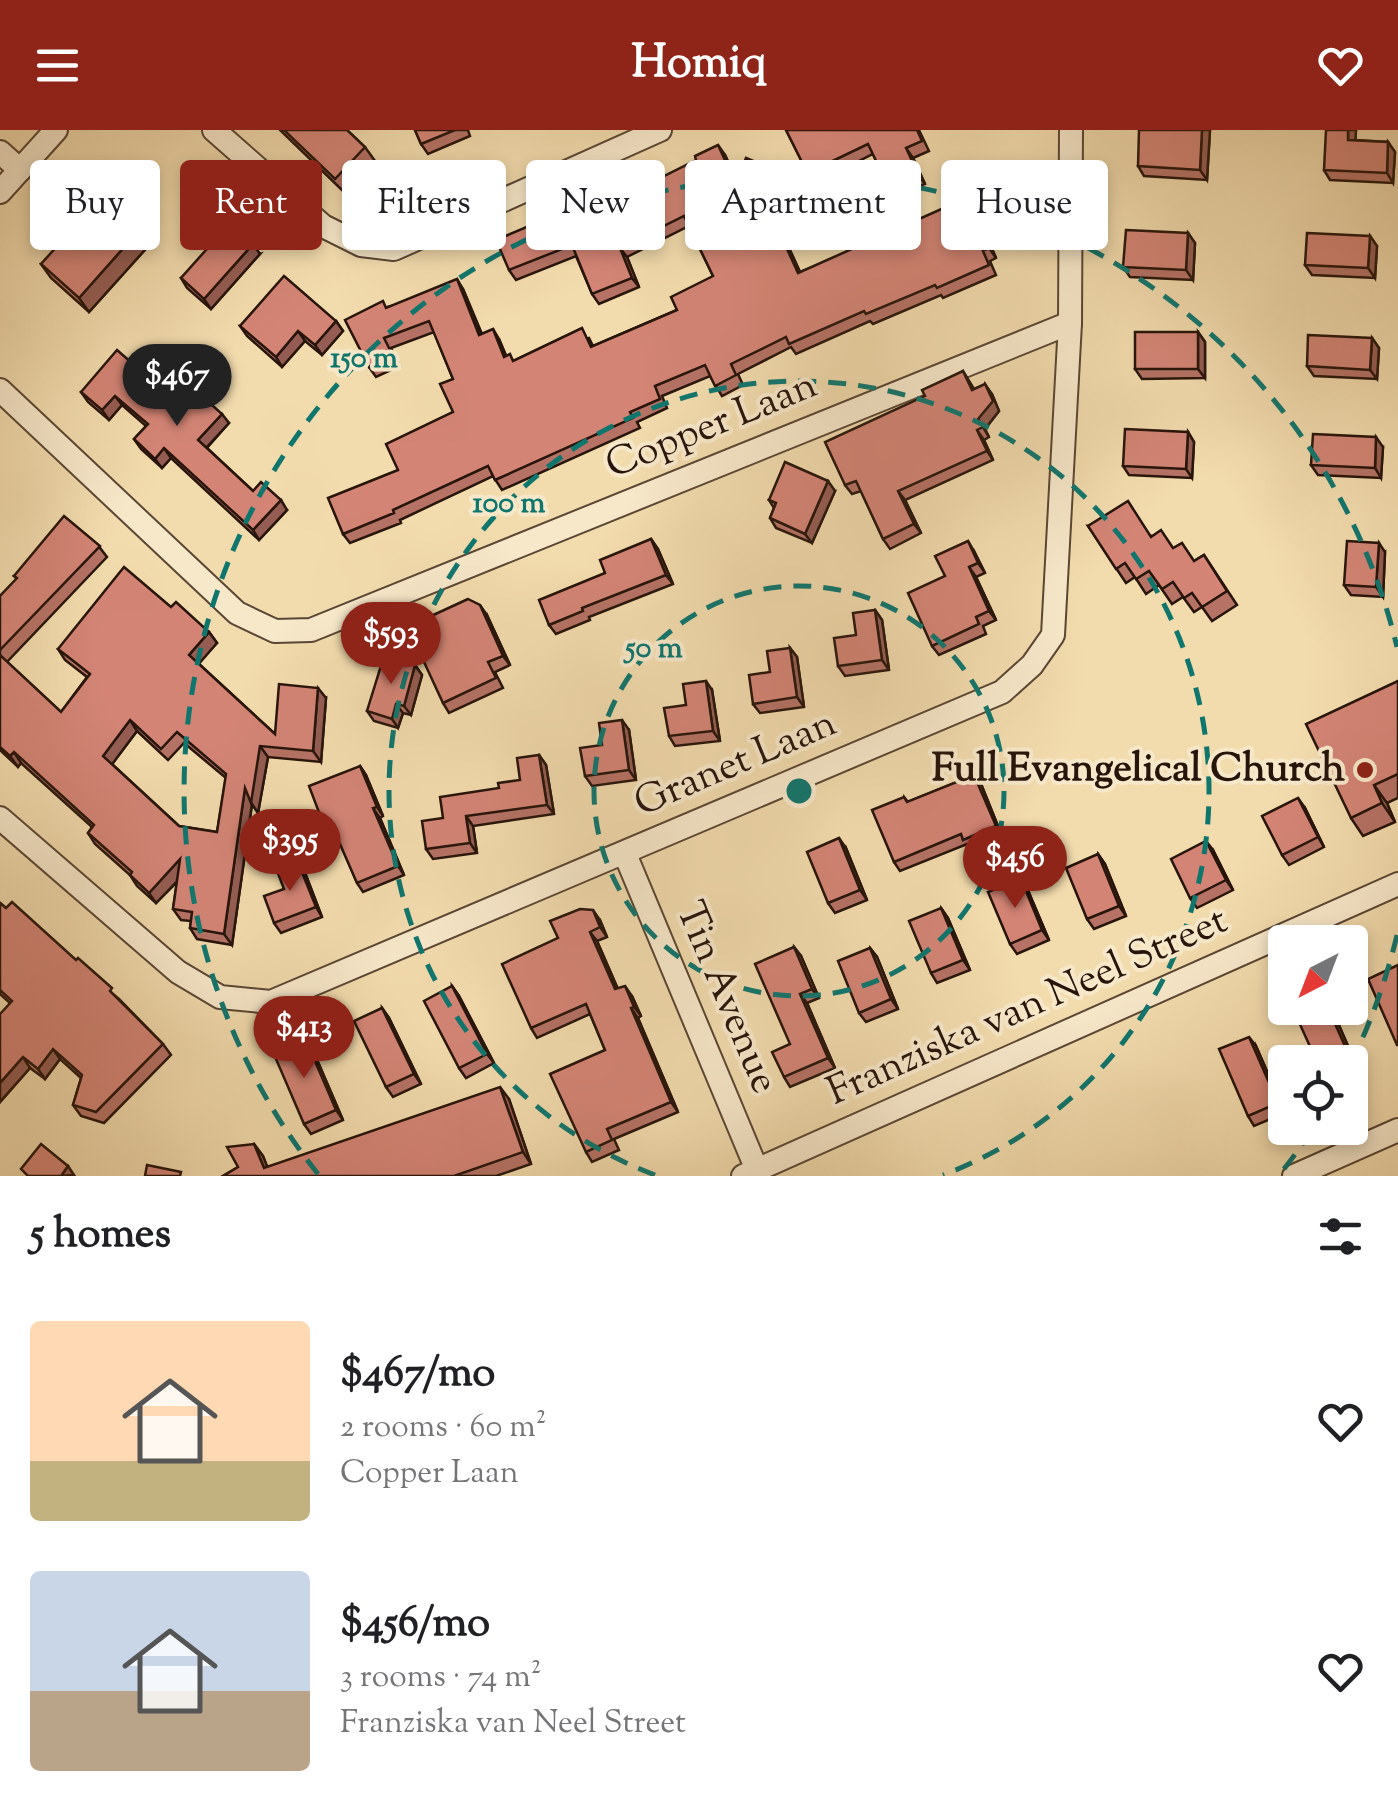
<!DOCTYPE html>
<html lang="en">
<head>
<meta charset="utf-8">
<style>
  :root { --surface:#fff; --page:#f2f2f2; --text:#202124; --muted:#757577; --accent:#8f2418 }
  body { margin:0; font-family:"Sorts Mill Goudy",serif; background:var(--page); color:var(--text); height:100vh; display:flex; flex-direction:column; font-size:38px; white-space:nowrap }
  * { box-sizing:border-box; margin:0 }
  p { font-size:32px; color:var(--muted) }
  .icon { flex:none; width:55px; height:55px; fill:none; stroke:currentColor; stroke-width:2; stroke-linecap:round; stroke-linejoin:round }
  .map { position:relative; height:1046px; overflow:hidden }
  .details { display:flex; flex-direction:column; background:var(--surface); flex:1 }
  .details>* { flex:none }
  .top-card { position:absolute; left:30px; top:30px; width:1340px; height:90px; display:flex; gap:20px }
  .needle { width:65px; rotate:222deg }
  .tools { position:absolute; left:1268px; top:795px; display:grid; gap:20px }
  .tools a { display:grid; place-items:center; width:100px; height:100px; border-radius:10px; background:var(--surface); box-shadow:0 5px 15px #0003; font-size:50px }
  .price { position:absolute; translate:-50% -85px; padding:0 22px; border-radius:35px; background:var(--accent); color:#fff; font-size:32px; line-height:65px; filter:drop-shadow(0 2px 5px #0008) }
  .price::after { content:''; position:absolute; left:50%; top:60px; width:30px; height:22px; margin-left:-15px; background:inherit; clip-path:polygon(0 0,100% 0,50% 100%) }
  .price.selected { background:#222; color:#fff }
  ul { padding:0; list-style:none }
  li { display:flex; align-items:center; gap:30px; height:250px; padding:0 30px }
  li span { display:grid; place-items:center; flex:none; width:280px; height:200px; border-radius:10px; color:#555 }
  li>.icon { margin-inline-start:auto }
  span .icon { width:120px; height:120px; fill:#fffc; stroke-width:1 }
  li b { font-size:42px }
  h2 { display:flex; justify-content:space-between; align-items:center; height:120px; padding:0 30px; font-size:42px }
  .pill { padding:0 35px; border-radius:10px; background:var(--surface); box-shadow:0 5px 15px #0003; font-size:35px; line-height:90px }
  .pill.selected { background:var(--accent); color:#fff }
  header { display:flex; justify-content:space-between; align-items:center; height:130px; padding:0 30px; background:var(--accent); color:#fff; font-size:45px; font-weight:700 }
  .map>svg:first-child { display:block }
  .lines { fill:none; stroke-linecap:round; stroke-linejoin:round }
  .street-casing { stroke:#5a4634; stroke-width:26 }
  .street { stroke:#f7e8ca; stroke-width:22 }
  .wall { fill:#b57265; stroke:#27140b; stroke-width:2.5; fill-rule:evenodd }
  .shaded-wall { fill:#945c52; stroke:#27140b; stroke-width:2.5 }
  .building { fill:#d38475; stroke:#27140b; stroke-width:2.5; fill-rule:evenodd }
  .ring { fill:none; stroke:#0f766e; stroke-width:5; stroke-dasharray:18 12 }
  .poi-dot { fill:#8f2418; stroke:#f7e8ca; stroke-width:4 }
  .labels { text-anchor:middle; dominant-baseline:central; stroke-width:8; stroke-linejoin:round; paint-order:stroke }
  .street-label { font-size:40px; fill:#27140b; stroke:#f7e8ca }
  .poi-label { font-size:40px; font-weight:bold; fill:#27140b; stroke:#f7e8ca; text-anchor:end }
  .centre { fill:#0f766e; stroke:#f7e8ca; stroke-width:5 }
  .ring-label { font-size:30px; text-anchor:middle; font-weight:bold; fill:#0f766e; stroke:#f7e8ca; stroke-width:8; stroke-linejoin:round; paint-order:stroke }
</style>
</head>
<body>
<header><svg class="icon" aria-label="menu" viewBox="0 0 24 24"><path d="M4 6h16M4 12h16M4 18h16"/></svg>Homiq<svg class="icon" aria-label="heart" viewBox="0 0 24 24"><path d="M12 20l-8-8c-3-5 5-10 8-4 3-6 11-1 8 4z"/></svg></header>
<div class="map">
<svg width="1398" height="1046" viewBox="0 0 1398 1046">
  <rect width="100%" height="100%" fill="#f2dbad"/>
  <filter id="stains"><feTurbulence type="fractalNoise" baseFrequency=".002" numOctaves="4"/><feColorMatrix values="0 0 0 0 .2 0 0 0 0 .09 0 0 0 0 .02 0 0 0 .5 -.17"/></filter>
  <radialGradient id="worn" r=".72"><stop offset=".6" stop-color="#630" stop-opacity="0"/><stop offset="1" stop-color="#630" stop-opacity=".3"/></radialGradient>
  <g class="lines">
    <defs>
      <g id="street">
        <polyline points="214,0 323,96 361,115 394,119 660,0"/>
        <polyline points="0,22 20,40"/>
        <polyline points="0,62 56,0"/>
        <polyline points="0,260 237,483 275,501 311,500 1070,193"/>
        <polyline points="0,688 178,842 220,867 271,872 1002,562 1032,535 1053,505 1070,193 1071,0"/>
        <polyline points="625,724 757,1040"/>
        <polyline points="743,1046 1398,754"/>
        <polyline points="1294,1046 1398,1000"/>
      </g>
    </defs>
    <use href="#street" class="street-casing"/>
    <use href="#street" class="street"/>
  </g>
  <g class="wall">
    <polygon points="280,0 347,0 365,17 375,31 345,63"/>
    <polygon points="415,0 468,0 470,6 428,24 421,14"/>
    <polygon points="786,0 919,0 929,21 913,28 925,54 896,68 889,58 873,24 821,50 812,50 806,40"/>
    <polygon points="1210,0 1207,50 1144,46 1138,36"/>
    <polygon points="1356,0 1355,10 1388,12 1395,22 1393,53 1330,50 1324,40"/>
    <polygon points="725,25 737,51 780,49 762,94 804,87 814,106 789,118 800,142 953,87 957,95 975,87 982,96 996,128 990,131 996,145 943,168 941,165 873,194 870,191 796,224 791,217 738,244 743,255 722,266 710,246 662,266 667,278 637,292 640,298 502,360 493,346 400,390 401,393 350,413 343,404 398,340 453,282 453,249 434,202 391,218 400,236 376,247 369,237 387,177 463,159 482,204 499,209 506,226 515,231 589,208 593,216 677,180 713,146 689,96 627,127 639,157 599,174 592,164 576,126 516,150 509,140 598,67 604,76"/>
    <polygon points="1188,103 1195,113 1193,150 1130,147 1123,137"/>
    <polygon points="1370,106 1377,116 1375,148 1312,145 1305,135"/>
    <polygon points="152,112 89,182 51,148 41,134"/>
    <polygon points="260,124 211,179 187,158 181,148"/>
    <polygon points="336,191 343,201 322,225 305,211 282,237 247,206 240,196"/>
    <polygon points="1198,202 1205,212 1205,248 1142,249 1135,239"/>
    <polygon points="1372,208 1379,218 1377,249 1314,246 1307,236"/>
    <polygon points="133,234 188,261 229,293 207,318 253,361 287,380 259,410 171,328 162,338 141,319 134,309 146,296 122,275 109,290 88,272 81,262"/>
    <polygon points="963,241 974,259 992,264 999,281 985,299 989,307 984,310 993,330 905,370 921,403 890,419 883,409 861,361 852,364 845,355"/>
    <polygon points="1188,302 1194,312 1192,348 1129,345 1123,336"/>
    <polygon points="1383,317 1381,348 1318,345 1311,335"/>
    <polygon points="835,361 812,413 776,398 770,388 774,378 769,370"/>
    <polygon points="1088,396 1152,406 1194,431 1204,425 1237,475 1212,491 1202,477 1194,482 1183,467 1172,474 1159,455 1146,464 1135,447 1126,453"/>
    <polygon points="651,409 658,419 673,454 589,487 590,490 556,504 549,495 605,443"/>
    <path d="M 97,414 L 107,427 L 7,532 L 61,582 L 87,547 L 65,530 L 58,519 L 171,477 L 209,502 L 217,513 L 198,533 L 275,604 L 326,568 L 321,632 L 268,627 L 258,683 L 252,674 L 232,815 L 197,809 L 190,798 L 191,791 L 181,790 L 173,779 L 177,752 L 156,773 L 137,756 L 130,745 L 95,714 L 88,703 L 92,697 L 21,633 L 18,637 L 0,620 L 0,466 L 17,449 L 14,446 ZM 137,601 L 168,630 L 184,613 L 226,648 L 217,702 L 179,696 L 112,634 Z"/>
    <polygon points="974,421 985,443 976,447 996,490 983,496 986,504 939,525 932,516"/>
    <polygon points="1385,422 1383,467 1351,465 1344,455"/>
    <polygon points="875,480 882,490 889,540 845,546 838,536"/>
    <polygon points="487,485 510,535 495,542 503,558 449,583 443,573"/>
    <polygon points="790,518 797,527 804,577 760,583 753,574 770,542"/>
    <polygon points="415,535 422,545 411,585 403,583 398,598 374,591 367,581"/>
    <polygon points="1398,551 1398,668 1387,673 1395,692 1363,706 1351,688"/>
    <polygon points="712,560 720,611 675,616 669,606"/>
    <polygon points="629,600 636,650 592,656 585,646 602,615"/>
    <polygon points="539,625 546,635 554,684 473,696 477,723 433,729 426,719 443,688 499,658 520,650"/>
    <polygon points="360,636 366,645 383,686 380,688 404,745 363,762 357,753 341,715 324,722 318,713 320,685"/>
    <polygon points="974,645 981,654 1002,706 970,719 967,714 900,741 894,732 904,667 908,672"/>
    <polygon points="1305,678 1324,717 1289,735 1282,725"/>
    <polygon points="846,718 867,770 835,783 828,773"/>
    <polygon points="1213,720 1233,760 1197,778 1190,768"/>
    <polygon points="1098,724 1105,734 1126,786 1094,799 1087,789"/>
    <polygon points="304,740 322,787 281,803 274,793 284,759"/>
    <polygon points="1021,749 1027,758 1049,810 1017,824 1010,814"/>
    <polygon points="0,773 119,869 163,914 171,925 104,993 81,986 73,975 81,948 60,929 45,949 30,938 0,972 10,873 0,864"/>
    <polygon points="941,778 948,788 970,840 937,853 931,843"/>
    <polygon points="600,790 607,807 597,811 618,859 632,866 641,886 638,888 678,982 614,1009 619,1020 592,1032 586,1022 605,920 590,884 537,908 531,898 558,808"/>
    <polygon points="794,817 801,826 819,868 807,873 835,938 790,957 784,947 790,914"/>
    <polygon points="870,818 877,827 898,879 866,892 859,883"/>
    <polygon points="452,856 459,866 494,933 466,948 459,938"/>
    <polygon points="382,878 389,888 421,954 393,967 386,957"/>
    <polygon points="1329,878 1335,886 1364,953 1350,959 1350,932"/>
    <polygon points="305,908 312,918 343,990 311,1004 304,994"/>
    <polygon points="1256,916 1285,983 1254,996 1248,986"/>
    <polygon points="509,969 531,1034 496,1046 223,1046 238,1037 254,1014 263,1026 267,1037"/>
  </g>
  <g class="shaded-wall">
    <polygon points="1202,0 1210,0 1207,50 1200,40"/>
    <polygon points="1348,0 1356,0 1355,20 1348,10"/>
    <polygon points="1388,12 1395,22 1393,53 1387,43"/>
    <polygon points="718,15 725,25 743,64 736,54"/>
    <polygon points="906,18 913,28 925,54 918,44"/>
    <polygon points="773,39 780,49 756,110 749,100"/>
    <polygon points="975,87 982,96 996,128 989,118"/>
    <polygon points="142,97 152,112 89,182 79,168"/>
    <polygon points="1188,103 1195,113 1193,150 1186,140"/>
    <polygon points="1370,106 1377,116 1375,148 1368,138"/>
    <polygon points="782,108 789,118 805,153 798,143"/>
    <polygon points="253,114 260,124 211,179 204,169"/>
    <polygon points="620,118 627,127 639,157 632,148"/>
    <polygon points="457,149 463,159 486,215 479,205"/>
    <polygon points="336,191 343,201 322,225 315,215"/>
    <polygon points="493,199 499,209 511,237 504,227"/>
    <polygon points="298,201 305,211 282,237 276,227"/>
    <polygon points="1198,202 1205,212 1205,248 1198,239"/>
    <polygon points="1372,208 1379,218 1377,249 1370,240"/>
    <polygon points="985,254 992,264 999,281 985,299 989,307 978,289"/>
    <polygon points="115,266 122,275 109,290 102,280"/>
    <polygon points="222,284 229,293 205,319 198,310"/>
    <polygon points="977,300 984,310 993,330 987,321"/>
    <polygon points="1188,302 1194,312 1192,348 1186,339"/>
    <polygon points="1376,307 1383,317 1381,348 1375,338"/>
    <polygon points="164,318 171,328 162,338 155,329"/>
    <polygon points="828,351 835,361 812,413 805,404"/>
    <polygon points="898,361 905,370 921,403 914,394"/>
    <polygon points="281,370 287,380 259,410 253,400"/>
    <polygon points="651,409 658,419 673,454 666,445"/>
    <polygon points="968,411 974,421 985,443 978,433"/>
    <polygon points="1379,413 1385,422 1383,467 1376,457"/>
    <polygon points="969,437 976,447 996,490 989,481"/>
    <polygon points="480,475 487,485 510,535 503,526"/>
    <polygon points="875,480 882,490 889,540 882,530"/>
    <polygon points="209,502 217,513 197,536 189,525"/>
    <polygon points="790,518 797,527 804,577 797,567"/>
    <polygon points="415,535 422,545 411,585 404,576"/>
    <polygon points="706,551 712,560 720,611 713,601"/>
    <polygon points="318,558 326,568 321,632 313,621"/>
    <polygon points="396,574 403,583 398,598 392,589"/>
    <polygon points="130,590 137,601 110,637 103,626"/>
    <polygon points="622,590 629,600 636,650 629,640"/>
    <polygon points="260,616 268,627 258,683 252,674 232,815 224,804 245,658"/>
    <polygon points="14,622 21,633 18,637 10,626"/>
    <polygon points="539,625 546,635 554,684 547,675"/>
    <polygon points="360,636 366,645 383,686 377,677"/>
    <polygon points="974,645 981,654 1002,706 996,696"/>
    <polygon points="1374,655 1387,673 1395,692 1382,673"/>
    <polygon points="1298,668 1305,678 1324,717 1318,707"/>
    <polygon points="373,678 380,688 404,745 398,736"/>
    <polygon points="466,686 473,696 477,723 470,713"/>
    <polygon points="839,708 846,718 867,770 860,760"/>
    <polygon points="1206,711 1213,720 1233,760 1226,750"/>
    <polygon points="1098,724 1105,734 1126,786 1119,776"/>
    <polygon points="180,729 188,740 156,773 149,763"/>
    <polygon points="297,730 304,740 322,787 316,777"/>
    <polygon points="1021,749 1027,758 1049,810 1042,800"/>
    <polygon points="941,778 948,788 970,840 963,830"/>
    <polygon points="593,780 600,790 607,807 600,797"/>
    <polygon points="590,802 597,811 622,869 615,859"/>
    <polygon points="794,817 801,826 819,868 812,859"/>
    <polygon points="870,818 877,827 898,879 891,869"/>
    <polygon points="452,856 459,866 494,933 487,924"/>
    <polygon points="625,856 632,866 641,886 634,877"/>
    <polygon points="800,864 807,873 835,938 828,928"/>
    <polygon points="382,878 389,888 421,954 414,944"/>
    <polygon points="631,878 638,888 678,982 671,972"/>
    <polygon points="1328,878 1335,886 1364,953 1357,943"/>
    <polygon points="1249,907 1256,916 1285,983 1278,973"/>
    <polygon points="305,908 312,918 343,990 336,980"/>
    <polygon points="53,919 60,929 45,949 38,939"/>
    <polygon points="23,927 30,938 0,972 0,953"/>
    <polygon points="500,957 509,969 531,1034 523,1022"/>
    <polygon points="254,1014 263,1026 271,1046 264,1038"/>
    <polygon points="68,1036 74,1045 61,1046"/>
  </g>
  <g class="building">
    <polygon points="284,0 347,0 365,17 335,49"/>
    <polygon points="415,0 455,0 421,14"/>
    <polygon points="786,0 917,0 922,11 906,18 918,44 889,58 868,14 814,40 806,40"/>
    <polygon points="1139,0 1202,0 1200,40 1138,36"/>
    <polygon points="1326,0 1348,0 1348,10 1388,12 1387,43 1324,40"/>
    <polygon points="718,15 736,54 746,28 773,39 749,100 797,77 807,97 782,108 798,143 946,77 954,96 975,87 989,118 983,121 989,135 937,158 935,155 866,184 864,181 789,214 786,207 731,234 736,245 715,256 705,235 655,256 660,269 630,282 633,288 495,350 488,336 393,380 394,383 343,404 328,368 398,340 386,314 453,282 440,254 453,249 429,191 384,208 393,226 369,237 345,190 383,171 386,178 457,149 479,205 493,199 504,227 510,224 513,231 582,198 591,217 677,180 671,167 713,146 684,86 620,118 632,148 592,164 572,115 509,140 496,110 598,67 602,77 696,30 695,26"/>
    <polygon points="104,64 142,97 79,168 41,134"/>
    <polygon points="230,93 253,114 204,169 181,148"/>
    <polygon points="1126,100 1188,103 1186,140 1123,137"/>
    <polygon points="1307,103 1370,106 1368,138 1305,135"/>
    <polygon points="284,146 336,191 315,215 298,201 276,227 240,196"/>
    <rect x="1135" y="202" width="63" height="37"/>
    <polygon points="1308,205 1372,208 1370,240 1307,236"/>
    <polygon points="117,220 133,234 142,223 188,261 192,257 222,284 198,310 253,361 261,352 281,370 253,400 164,318 155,329 134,309 148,294 115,266 102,280 81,262"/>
    <polygon points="963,241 972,260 985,254 993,271 978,289 983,297 977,300 987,321 898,361 914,394 883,409 856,351 845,355 825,312 925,266 922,260"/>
    <polygon points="1125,299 1188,302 1186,339 1123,336"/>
    <polygon points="1313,304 1376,307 1375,338 1311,335"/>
    <polygon points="785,332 828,351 805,404 770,388 776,373 769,370"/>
    <polygon points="1128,371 1151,407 1161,400 1173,418 1182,413 1194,431 1204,425 1227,461 1202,477 1192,463 1184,468 1173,452 1162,459 1149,441 1136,449 1125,433 1116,439 1088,396"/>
    <polygon points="64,386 100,416 0,520 0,466 17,448 14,446"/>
    <polygon points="651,409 666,445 582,478 583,481 549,495 539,470 605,443 600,430"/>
    <polygon points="968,411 978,433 969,437 989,481 976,487 979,494 932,516 908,463 945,446 935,426"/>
    <polygon points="1347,411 1379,413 1376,457 1344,455"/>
    <path d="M 124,437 L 171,477 L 176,472 L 209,502 L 189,525 L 275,604 L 279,554 L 318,558 L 313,621 L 260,616 L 251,673 L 245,658 L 224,804 L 190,798 L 192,782 L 173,779 L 180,729 L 149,763 L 130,745 L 132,742 L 88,703 L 94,695 L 14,622 L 10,626 L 0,617 L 0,525 L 61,582 L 90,544 L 58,519 ZM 130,590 L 161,619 L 177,602 L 226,644 L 217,702 L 179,696 L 103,626 Z"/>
    <polygon points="468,469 480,475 503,526 488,532 496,548 443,573 412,506 420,503 416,493"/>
    <polygon points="875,480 882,530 838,536 834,508 856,505 853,483"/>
    <polygon points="790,518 797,567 753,574 749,545 770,542 767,521"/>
    <polygon points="384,526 415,535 404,576 396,574 392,589 367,581"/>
    <polygon points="706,551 713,601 669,606 664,578 686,575 683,554"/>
    <polygon points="1398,551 1398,644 1374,655 1382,673 1351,688 1306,594"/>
    <polygon points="622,590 629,640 585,646 580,618 602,615 599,593"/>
    <polygon points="539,625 547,675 466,686 470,713 426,719 422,691 443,688 440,667 499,658 498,653 520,650 517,628"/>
    <polygon points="360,636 377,677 373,678 398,736 357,753 336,705 318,713 308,690 320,685 309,656"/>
    <polygon points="974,645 996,696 963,710 961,704 894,732 872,680 904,667 907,672"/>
    <polygon points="1298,668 1318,707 1282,725 1262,686"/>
    <polygon points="839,708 860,760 828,773 807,722"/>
    <polygon points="1206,711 1226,750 1190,768 1171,729"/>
    <polygon points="1098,724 1119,776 1087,789 1066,738"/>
    <polygon points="297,730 316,777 274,793 264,766 284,759 276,738"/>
    <polygon points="1021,749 1042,800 1010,814 988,762"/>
    <polygon points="12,772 76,830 78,828 112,858 110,861 163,914 96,982 73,975 82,945 53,919 38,939 23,927 0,953 0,884 12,871 0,860 0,773 6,778"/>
    <polygon points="941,778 963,830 931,843 909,791"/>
    <polygon points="580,779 593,780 600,797 590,802 615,859 625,856 634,877 631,878 671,972 607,999 612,1010 586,1022 550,944 605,920 586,874 531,898 502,834 558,808 550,791"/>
    <polygon points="794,817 812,859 800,864 828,928 784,947 772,922 790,914 755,834"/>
    <polygon points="870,818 891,869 859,883 838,831"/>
    <polygon points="1398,835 1398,915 1397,915 1368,849"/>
    <polygon points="452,856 487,924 459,938 424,871"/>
    <polygon points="382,878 414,944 386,957 354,891"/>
    <polygon points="1326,878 1328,878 1357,943 1350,946 1350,932 1317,932 1298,890"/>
    <polygon points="1249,907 1278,973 1248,986 1219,919"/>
    <polygon points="305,908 336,980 304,994 273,922"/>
    <polygon points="500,957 523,1022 454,1046 223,1046 238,1037 227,1017 254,1014 264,1038"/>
    <polygon points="41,1014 68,1036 61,1046 28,1046 21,1039"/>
    <polygon points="147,1035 181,1042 180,1046 145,1046"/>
  </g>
  <g class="ring">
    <circle cx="799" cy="661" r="205"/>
    <path d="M655 1045A410 410 0 1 1 943 1045"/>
    <path d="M1397 805A615 615 0 0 1 1352 931M1312 1000A615 615 0 0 1 1280 1044M318 1044A615 615 0 1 1 1397 517"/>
  </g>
  <circle class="poi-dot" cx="1365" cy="640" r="10"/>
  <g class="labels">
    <g class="street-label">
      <text transform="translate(712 297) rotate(-22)">Copper Laan</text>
      <text transform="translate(736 635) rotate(-23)">Granet Laan</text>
      <text transform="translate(725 868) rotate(67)">Tin Avenue</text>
      <text transform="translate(1028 878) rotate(-24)">Franziska van Neel Street</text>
    </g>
    <g class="poi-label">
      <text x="1345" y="640">Full Evangelical Church</text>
    </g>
  </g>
  <circle cx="799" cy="661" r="15" class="centre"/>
  <g class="ring-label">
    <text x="364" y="237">150 m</text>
    <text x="509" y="382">100 m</text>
    <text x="654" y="527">50 m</text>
  </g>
  <rect width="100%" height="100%" filter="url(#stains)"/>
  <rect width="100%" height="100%" fill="url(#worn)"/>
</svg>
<div class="tools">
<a><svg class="needle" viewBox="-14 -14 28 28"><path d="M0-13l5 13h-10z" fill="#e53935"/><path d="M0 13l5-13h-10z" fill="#757577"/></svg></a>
<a><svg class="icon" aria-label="locate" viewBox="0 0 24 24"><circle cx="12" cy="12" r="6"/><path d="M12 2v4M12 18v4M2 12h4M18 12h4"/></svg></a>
</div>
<b class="price selected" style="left:177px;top:299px">$467</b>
<b class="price" style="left:391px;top:557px">$593</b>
<b class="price" style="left:290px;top:764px">$395</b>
<b class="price" style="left:1015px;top:781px">$456</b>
<b class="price" style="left:304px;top:951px">$413</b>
<div class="top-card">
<a class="pill">Buy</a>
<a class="pill selected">Rent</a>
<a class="pill">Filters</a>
<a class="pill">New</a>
<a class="pill">Apartment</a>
<a class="pill">House</a>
</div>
</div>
<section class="details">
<h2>5 homes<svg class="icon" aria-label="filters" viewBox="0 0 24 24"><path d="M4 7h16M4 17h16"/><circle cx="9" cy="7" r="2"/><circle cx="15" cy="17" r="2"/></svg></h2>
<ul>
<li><span style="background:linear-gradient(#ffd9b3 70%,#c2b280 0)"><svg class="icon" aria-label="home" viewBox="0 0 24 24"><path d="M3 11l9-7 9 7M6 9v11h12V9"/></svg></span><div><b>$467/mo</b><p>2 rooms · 60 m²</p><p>Copper Laan</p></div><svg class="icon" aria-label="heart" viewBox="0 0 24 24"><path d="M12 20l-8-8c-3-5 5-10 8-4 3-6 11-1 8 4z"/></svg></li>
<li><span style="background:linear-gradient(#c9d6e8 60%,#b9a48a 0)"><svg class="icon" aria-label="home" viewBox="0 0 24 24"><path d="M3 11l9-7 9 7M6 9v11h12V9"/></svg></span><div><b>$456/mo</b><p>3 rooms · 74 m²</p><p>Franziska van Neel Street</p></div><svg class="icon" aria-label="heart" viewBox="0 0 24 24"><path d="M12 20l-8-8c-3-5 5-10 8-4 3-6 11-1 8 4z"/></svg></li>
</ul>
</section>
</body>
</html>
